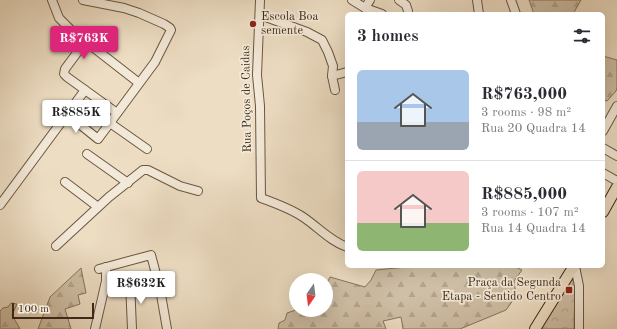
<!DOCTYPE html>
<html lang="en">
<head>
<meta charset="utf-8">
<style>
  :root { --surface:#fff; --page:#f7f7f7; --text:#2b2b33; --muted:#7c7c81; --line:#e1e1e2; --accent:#db2777 }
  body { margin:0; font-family:"Old Standard TT",serif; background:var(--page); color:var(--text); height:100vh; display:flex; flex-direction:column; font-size:15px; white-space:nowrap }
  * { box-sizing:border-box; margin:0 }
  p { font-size:13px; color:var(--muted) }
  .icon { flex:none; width:22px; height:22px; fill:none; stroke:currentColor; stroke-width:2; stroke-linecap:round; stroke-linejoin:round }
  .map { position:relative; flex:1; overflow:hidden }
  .sheet { position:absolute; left:345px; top:12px; width:260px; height:256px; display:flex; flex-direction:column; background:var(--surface); border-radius:6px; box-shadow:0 4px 16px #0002 }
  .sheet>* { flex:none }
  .needle { width:26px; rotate:194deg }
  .fabs { position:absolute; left:289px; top:273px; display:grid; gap:8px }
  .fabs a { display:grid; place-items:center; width:44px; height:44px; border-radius:50%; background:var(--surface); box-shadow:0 4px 16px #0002; font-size:20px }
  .scale { position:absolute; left:12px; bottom:10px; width:82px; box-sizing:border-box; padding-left:4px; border:2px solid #3e2a17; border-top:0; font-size:11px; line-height:14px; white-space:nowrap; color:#3e2a17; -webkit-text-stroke:3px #f3e9d8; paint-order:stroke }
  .price { position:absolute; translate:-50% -34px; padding:0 9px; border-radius:4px; background:#fff; color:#222; font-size:13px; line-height:26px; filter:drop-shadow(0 1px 2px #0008) }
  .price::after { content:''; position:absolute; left:50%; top:24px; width:12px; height:9px; margin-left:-6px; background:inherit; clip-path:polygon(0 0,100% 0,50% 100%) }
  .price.selected { background:var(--accent); color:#fff }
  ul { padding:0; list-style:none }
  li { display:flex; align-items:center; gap:12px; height:100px; padding:0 12px }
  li+li { border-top:1px solid var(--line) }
  li span { display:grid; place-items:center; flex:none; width:112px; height:80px; border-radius:6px; color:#555 }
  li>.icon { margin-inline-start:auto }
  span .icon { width:48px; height:48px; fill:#fffc; stroke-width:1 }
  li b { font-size:17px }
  h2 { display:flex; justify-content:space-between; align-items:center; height:48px; padding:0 12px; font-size:17px }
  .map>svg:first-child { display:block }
  .forest { fill:url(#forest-firs); stroke:#86745e }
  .park { fill:url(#park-crowns); stroke:#86745e }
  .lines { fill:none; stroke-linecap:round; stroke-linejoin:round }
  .minor-casing { stroke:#6a5742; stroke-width:10 }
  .major-casing { stroke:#3e2a17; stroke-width:12 }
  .minor { stroke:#f3e9d8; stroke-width:8 }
  .major { stroke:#edddc3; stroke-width:10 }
  .poi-dot { fill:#8f2418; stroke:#f3e9d8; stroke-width:1.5 }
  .labels { text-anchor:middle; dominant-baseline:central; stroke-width:3.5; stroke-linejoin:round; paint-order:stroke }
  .poi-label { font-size:12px; fill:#3e2a17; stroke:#f3e9d8; text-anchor:start }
  .street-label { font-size:12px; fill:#3e2a17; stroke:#f3e9d8 }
</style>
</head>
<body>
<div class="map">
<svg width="617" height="329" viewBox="0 0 617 329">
  <defs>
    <pattern id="forest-firs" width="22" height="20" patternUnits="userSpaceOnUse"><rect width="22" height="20" fill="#cfbfa6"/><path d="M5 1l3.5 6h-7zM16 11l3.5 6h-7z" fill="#b3a48e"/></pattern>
    <pattern id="park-crowns" width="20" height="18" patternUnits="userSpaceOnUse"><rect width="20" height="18" fill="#cfbfa6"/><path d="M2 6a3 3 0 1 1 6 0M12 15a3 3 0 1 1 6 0" fill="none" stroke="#b3a48e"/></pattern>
  </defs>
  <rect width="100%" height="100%" fill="#edddc3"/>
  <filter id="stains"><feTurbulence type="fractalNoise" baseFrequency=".005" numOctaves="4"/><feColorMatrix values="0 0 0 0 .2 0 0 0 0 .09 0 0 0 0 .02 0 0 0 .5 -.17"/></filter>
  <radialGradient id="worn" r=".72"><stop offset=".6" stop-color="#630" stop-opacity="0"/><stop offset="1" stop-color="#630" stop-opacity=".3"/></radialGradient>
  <g class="forest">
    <polygon points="529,0 581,0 573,14 534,14"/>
    <polygon points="603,56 617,60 617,88 616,91 607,101 603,100"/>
    <polygon points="417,266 514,266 522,270 514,281 516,296 506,310 460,329 403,329 401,317 383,321 386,329 278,329 279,323 285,320 287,313 296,310 326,310 326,283 327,283 330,277 365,287 371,280 376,270"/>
    <polygon points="81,268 86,293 78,295 80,304 65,309 71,329 38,329 50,297"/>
    <polygon points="11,303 17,304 12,315 20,329 0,329 0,311 3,308 8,307"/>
  </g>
  <polygon class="park" points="573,280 575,283 574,329 541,329 571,281"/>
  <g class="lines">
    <defs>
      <g id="minor">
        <polyline points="52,0 59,18 71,30 139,83"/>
        <path d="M 260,0 L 257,75 L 260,106 L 261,198 C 275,203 291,209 303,217 C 318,227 330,241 347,247"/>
        <polyline points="352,0 365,8 382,14"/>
        <polyline points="399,0 406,5 408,11"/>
        <polyline points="477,0 479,14"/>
        <polyline points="511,0 516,14"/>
        <polyline points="365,8 370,0"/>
        <polyline points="260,15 307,32 322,40 328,52 333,66 332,76 335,90"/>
        <polyline points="85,42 65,69 64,74 67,77 117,113"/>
        <polyline points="90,45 101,32"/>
        <polyline points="332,76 347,72"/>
        <polyline points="67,114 98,139 155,62 171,30 170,28 164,24 139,13 124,8 83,0"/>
        <polyline points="110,123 147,149"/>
        <polyline points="603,131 617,106"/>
        <polyline points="603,148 617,156"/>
        <polyline points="87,154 128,183"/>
        <polyline points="603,173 617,181"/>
        <polyline points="65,182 98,207"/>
        <polyline points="0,205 85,90"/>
        <polyline points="56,246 109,197 143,170 148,170 180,186 198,191"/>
        <polyline points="575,266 579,286 579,329"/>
        <polyline points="99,269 151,255 160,289 167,329"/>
        <polyline points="130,282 132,329"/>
        <polyline points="95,329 106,281 106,267"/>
      </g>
      <g id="major">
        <polyline points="603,212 617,187"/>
        <polyline points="535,329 574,266"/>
      </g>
    </defs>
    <use href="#minor" class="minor-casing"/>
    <use href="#major" class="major-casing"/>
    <use href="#minor" class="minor"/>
    <use href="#major" class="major"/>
  </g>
  <g class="poi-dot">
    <circle cx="253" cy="24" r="4"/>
    <rect x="565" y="286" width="8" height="8" rx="2"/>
  </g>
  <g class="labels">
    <g class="poi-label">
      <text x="261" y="17">Escola Boa<tspan x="261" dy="14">semente</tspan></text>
      <text x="561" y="283" text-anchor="end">Praça da Segunda<tspan x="561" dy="14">Etapa - Sentido Centro</tspan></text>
    </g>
    <g class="street-label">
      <text transform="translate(247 99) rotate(-91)">Rua Poços de Caidas</text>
    </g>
  </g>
  <rect width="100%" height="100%" filter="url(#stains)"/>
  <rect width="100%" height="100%" fill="url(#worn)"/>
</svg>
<div class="fabs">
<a><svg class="needle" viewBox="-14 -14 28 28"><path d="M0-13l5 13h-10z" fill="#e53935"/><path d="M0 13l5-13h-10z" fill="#7c7c81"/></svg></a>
</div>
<div class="scale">100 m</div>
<b class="price selected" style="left:84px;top:60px">R$763K</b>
<b class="price" style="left:76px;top:134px">R$885K</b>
<b class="price" style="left:141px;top:305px">R$632K</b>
<section class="sheet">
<h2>3 homes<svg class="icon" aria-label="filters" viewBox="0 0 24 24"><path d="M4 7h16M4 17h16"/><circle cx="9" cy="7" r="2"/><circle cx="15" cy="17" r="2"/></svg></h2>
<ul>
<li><span style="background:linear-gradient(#a9c7e8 65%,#9aa5b1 0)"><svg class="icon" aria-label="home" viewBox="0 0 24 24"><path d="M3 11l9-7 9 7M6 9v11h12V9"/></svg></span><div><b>R$763,000</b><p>3 rooms · 98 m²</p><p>Rua 20 Quadra 14</p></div></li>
<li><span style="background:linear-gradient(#f6c9c9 65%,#8fb573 0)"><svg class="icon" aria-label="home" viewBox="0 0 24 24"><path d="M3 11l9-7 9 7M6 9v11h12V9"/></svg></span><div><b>R$885,000</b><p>3 rooms · 107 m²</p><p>Rua 14 Quadra 14</p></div></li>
</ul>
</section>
</div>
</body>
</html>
